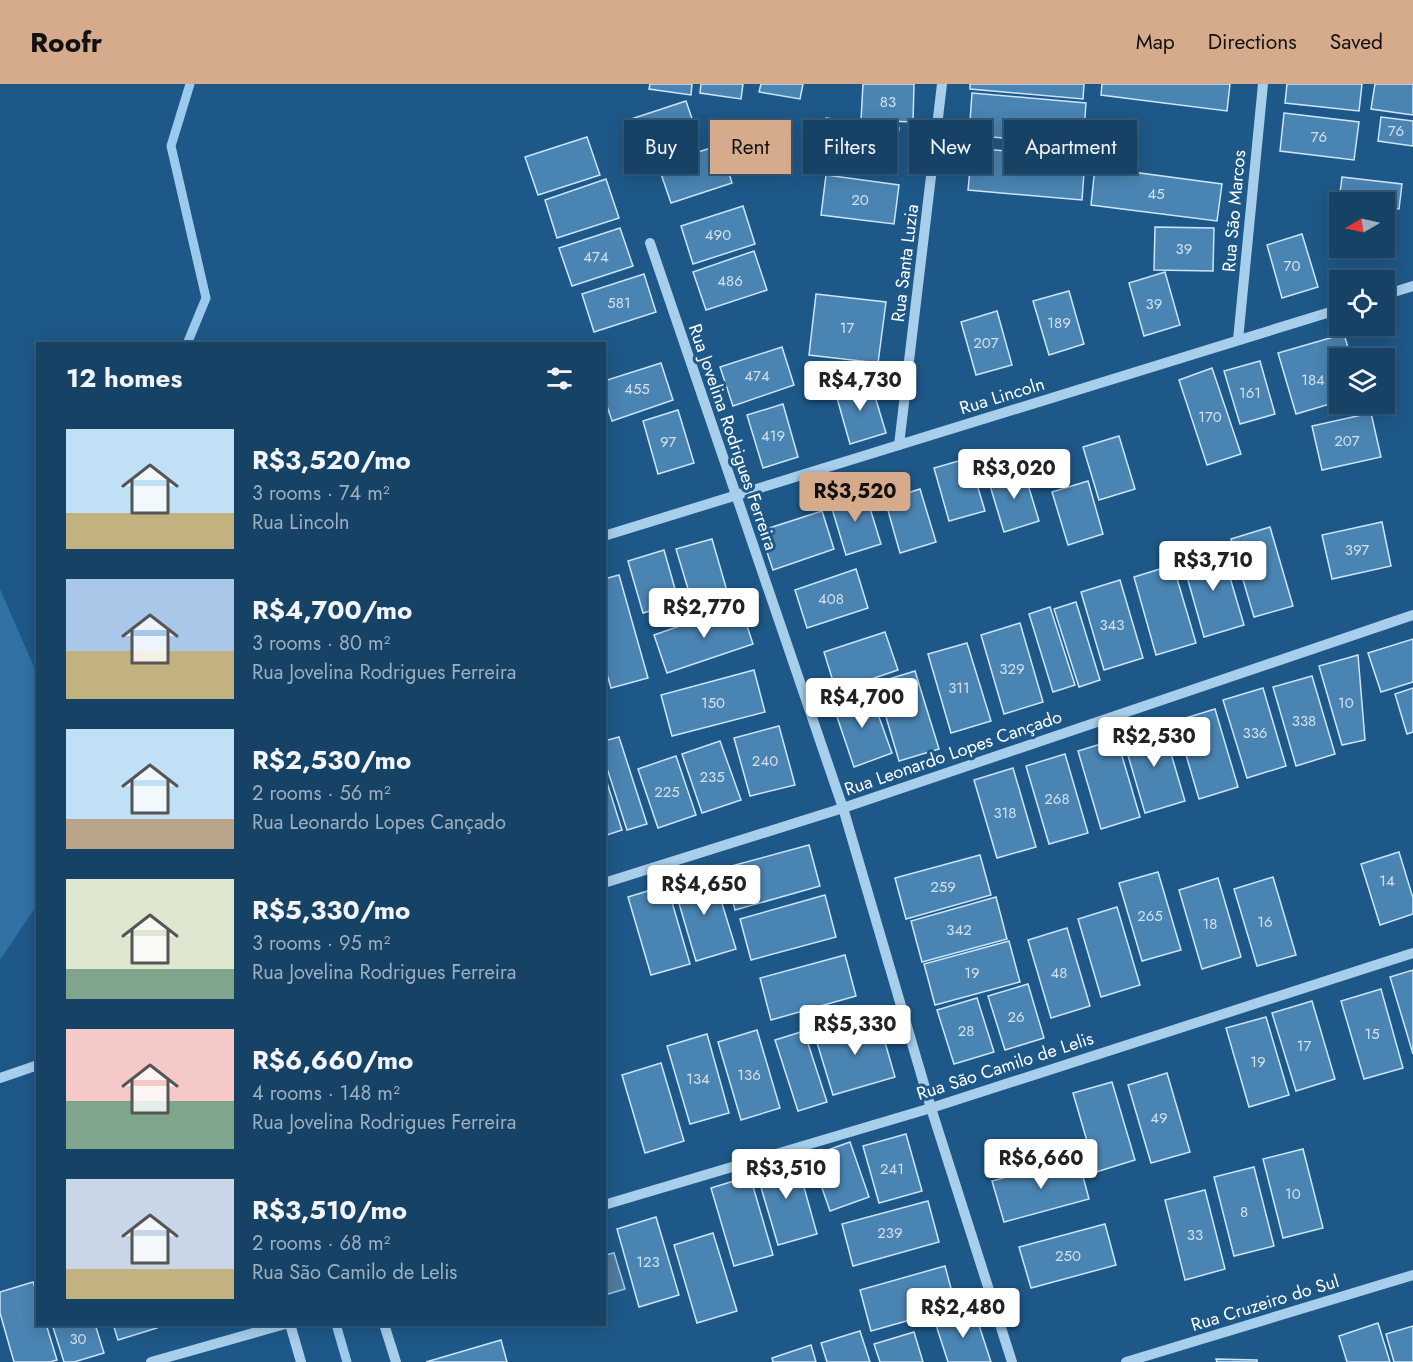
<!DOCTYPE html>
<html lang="en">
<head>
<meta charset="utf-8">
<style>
  :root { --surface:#164266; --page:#234d6f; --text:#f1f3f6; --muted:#9eb0bf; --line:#355b7a; --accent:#d6ab8b }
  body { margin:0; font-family:Jost,sans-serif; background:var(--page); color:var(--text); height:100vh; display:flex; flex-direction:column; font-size:22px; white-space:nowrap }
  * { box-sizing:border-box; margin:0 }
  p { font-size:20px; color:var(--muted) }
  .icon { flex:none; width:33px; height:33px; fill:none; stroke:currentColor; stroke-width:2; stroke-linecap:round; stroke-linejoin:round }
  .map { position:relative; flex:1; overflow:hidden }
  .drawer { position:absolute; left:36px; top:258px; width:570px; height:984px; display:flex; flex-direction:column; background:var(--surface); border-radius:0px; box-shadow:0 3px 15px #0003,0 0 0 2px var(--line) }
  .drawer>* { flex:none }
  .hud { position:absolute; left:624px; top:36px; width:570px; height:54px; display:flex; gap:12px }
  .needle { width:39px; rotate:261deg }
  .fabs { position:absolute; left:1329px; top:108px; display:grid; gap:12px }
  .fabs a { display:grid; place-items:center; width:66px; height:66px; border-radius:0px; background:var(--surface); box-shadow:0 3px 15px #0003,0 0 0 2px var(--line); font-size:30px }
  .price { position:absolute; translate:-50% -51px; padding:0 14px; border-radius:6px; background:#fff; color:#222; font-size:20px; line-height:39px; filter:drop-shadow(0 2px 3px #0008) }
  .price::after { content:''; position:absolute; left:50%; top:36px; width:18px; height:14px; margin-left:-9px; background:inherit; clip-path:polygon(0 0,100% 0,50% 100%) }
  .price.selected { background:var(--accent); color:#111 }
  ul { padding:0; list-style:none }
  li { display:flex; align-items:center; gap:18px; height:150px; padding:0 30px }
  li span { display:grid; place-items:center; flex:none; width:168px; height:120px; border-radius:0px; color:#555 }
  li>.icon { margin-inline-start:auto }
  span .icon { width:72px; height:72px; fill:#fffc; stroke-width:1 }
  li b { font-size:26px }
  h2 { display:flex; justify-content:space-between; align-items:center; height:72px; padding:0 30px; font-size:26px }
  .chip { padding:0 21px; border-radius:0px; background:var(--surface); box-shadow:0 3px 15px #0003,0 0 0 2px var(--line); font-size:21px; line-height:54px }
  .chip.selected { background:var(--accent); color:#111 }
  header { display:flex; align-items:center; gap:36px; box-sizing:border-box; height:84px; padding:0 30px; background:var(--accent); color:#111 }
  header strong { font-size:28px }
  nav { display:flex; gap:33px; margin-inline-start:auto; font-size:21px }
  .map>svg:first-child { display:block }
  .green { fill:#3172a5 }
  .water { fill:#507a9c; stroke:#9bcaed; stroke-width:1.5 }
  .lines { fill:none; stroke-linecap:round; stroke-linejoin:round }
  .stream { stroke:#9bcaed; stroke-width:9 }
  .building { fill:#4a84b2; stroke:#cce5f8; stroke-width:1.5 }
  .minor { stroke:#a7ceeb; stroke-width:10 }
  .labels { text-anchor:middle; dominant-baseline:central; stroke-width:6; stroke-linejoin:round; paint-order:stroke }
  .number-label { font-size:15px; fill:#d2e0ec }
  .street-label { font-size:18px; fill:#fff; stroke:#1e5888 }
</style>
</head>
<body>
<header>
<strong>Roofr</strong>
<nav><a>Map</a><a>Directions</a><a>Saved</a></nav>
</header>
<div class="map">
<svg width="1413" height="1278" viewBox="0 0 1413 1278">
  <rect width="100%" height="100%" fill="#1e5888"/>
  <polygon class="green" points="0,505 38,592 37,821 0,876"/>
  <polygon class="water" points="614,1169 625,1205 605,1211 605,1171"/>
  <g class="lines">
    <g class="stream">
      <polyline points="187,260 206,214 171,62 190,0"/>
      <polyline points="336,1240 347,1278"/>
    </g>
  </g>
  <g class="building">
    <polygon points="650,0 692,0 691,11 649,5"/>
    <polygon points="701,0 743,0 741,15 700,9"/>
    <polygon points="761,0 803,0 800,15 759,8"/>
    <polygon points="863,0 914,0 913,38 861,36"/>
    <polygon points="970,0 1084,0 1083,15 970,5"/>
    <polygon points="1102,0 1230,0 1227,27 1101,11"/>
    <polygon points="1287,0 1362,0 1359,27 1285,19"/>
    <polygon points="1375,0 1413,0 1413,31 1371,25"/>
    <polygon points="972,9 1086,19 1083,61 969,51"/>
    <polygon points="686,17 699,55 638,75 625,37"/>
    <polygon points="1284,29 1359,38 1354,76 1280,67"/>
    <polygon points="1381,33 1413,37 1413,62 1378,57"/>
    <polygon points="826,34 899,44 893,84 821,74"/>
    <polygon points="587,53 600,91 538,111 525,73"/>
    <polygon points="720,61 732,99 671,119 658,81"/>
    <polygon points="972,64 1085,74 1082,116 968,106"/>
    <polygon points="1095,83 1222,100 1217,137 1091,121"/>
    <polygon points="826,91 899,101 894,140 821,131"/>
    <polygon points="1342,93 1402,100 1399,125 1384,123 1384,118 1339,117"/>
    <polygon points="606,95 619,134 557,154 545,116"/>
    <polygon points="743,122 755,160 693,180 681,142"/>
    <polygon points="1155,143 1214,144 1213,187 1154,186"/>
    <polygon points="620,144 633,182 572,202 559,164"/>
    <polygon points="1302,150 1318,203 1282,214 1267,161"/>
    <polygon points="754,167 767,206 706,226 693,188"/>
    <polygon points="1165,188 1180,241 1144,252 1129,199"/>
    <polygon points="644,190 656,228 594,248 582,210"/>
    <polygon points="1069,207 1084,260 1049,271 1033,217"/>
    <polygon points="816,210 886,218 878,279 809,271"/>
    <polygon points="997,227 1012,281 976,291 961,238"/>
    <polygon points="1344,250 1351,274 1340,274 1340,317 1296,330 1278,269"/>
    <polygon points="782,263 794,301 733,322 720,283"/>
    <polygon points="1260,277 1275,330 1240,340 1224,287"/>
    <polygon points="661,279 673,316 612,337 604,313 604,297"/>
    <polygon points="1212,284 1241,370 1207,381 1179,296"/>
    <polygon points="870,296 886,349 850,360 835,307"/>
    <polygon points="783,320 798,373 763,384 747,331"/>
    <polygon points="678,326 694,379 658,390 643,337"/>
    <polygon points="1371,329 1381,373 1322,386 1312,342"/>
    <polygon points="1119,352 1135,405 1099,416 1083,363"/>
    <polygon points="969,374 985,427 949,437 934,384"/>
    <polygon points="1023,384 1039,437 1004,448 988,395"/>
    <polygon points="1088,397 1103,450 1068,461 1052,408"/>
    <polygon points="920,405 936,458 900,469 885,416"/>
    <polygon points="865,408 881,460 846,471 830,418"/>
    <polygon points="822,427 834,465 773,486 760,447"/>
    <polygon points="1382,438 1391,482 1332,495 1322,451"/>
    <polygon points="1270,443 1293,522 1254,533 1231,455"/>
    <polygon points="712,455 727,507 692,518 676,465"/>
    <polygon points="1221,463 1244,541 1204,553 1182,475"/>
    <polygon points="664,466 679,519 643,529 628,477"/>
    <polygon points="1173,481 1196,559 1156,571 1134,493"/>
    <polygon points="856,485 868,524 807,544 795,506"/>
    <polygon points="619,491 648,594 611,604 604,580 604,495"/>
    <polygon points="1120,496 1143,574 1104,586 1081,508"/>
    <polygon points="1076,518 1100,596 1079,603 1054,525"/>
    <polygon points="740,521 753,560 667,589 654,551"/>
    <polygon points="1050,523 1075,601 1053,608 1029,530"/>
    <polygon points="1020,539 1043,618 1004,630 981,551"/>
    <polygon points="885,548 898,586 836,607 824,568"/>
    <polygon points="1413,555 1413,598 1381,608 1368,569"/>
    <polygon points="967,559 991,637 951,649 928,570"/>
    <polygon points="1358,571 1365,656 1342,661 1319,582"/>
    <polygon points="754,586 765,628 672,652 661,611"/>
    <polygon points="915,587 939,665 899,677 876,599"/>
    <polygon points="1312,592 1335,670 1296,682 1273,603"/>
    <polygon points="1263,604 1286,682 1247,694 1223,616"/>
    <polygon points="1413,604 1413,648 1407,650 1395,610"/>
    <polygon points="870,608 892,669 854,683 833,621"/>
    <polygon points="1215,625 1238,703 1199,715 1176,637"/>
    <polygon points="1162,639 1185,717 1145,729 1122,651"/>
    <polygon points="779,642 795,701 750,712 734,654"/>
    <polygon points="619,653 647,740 627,746 604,675 604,657"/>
    <polygon points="1117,655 1140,733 1101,745 1078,667"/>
    <polygon points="720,657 741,716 702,729 682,670"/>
    <polygon points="1065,670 1088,749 1049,760 1026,682"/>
    <polygon points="676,672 696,731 658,744 638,685"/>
    <polygon points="1013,684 1036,763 997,774 974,696"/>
    <polygon points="604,689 622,746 604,752"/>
    <polygon points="809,761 820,802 735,826 724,784"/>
    <polygon points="1399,768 1413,814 1413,830 1380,841 1361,780"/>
    <polygon points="980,771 991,811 906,835 895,794"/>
    <polygon points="712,787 736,865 696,877 673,799"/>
    <polygon points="1158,788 1181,866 1142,877 1119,799"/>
    <polygon points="1273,793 1296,871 1257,882 1234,805"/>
    <polygon points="1218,794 1241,873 1202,885 1179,806"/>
    <polygon points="667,801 690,880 651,891 628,813"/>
    <polygon points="825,811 836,853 751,876 740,835"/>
    <polygon points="996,813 1007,855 922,878 911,837"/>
    <polygon points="1117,823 1140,901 1101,913 1078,835"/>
    <polygon points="1067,844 1090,922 1051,934 1028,856"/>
    <polygon points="1009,857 1020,898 935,921 924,880"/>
    <polygon points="845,871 856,912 771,936 760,894"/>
    <polygon points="1413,886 1413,970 1390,893"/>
    <polygon points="1028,900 1044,954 1005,966 988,912"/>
    <polygon points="1381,905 1403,984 1364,995 1341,917"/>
    <polygon points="977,914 994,968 954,980 937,926"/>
    <polygon points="1312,917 1335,995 1296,1007 1272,929"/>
    <polygon points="1266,933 1289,1011 1249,1023 1226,944"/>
    <polygon points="878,934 895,993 833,1011 815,952"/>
    <polygon points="757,946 780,1024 741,1036 718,958"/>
    <polygon points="804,947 827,1018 798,1027 775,956"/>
    <polygon points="707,950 729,1029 690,1040 667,962"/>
    <polygon points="661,979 684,1057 645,1069 622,991"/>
    <polygon points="1167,989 1190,1068 1151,1079 1128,1001"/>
    <polygon points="1112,998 1135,1076 1096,1088 1073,1009"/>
    <polygon points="906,1050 922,1107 879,1119 863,1062"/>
    <polygon points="850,1058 869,1113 830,1127 811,1072"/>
    <polygon points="1303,1065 1323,1144 1283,1154 1263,1075"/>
    <polygon points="795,1071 817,1150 778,1161 755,1083"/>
    <polygon points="1078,1074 1089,1115 1004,1138 992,1097"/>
    <polygon points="1254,1083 1274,1162 1234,1172 1214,1093"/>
    <polygon points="750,1092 773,1171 734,1182 711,1104"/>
    <polygon points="1205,1106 1225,1185 1185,1196 1165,1116"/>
    <polygon points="928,1117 939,1158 853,1182 842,1140"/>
    <polygon points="656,1133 679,1211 639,1223 617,1145"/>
    <polygon points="1105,1140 1116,1181 1031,1204 1019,1163"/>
    <polygon points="713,1149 737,1227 697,1239 674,1161"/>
    <polygon points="945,1182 956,1223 871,1247 860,1206"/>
    <polygon points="33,1198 38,1212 38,1240 46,1240 57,1276 50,1278 14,1278 0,1229 0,1208"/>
    <polygon points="974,1226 991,1278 948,1278 935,1238"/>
    <polygon points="1378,1239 1390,1278 1347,1278 1339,1252"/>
    <polygon points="52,1240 95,1240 104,1269 74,1278 64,1278"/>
    <polygon points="113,1240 156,1240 157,1244 118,1256"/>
    <polygon points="1413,1242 1413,1278 1394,1278 1386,1250"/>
    <polygon points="860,1247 870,1278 827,1278 821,1259"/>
    <polygon points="914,1248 923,1278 880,1278 874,1260"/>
    <polygon points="501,1256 507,1278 426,1278"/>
    <polygon points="811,1261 816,1278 773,1278 772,1274"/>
    <polygon points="1216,1275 1257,1276 1257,1278 1217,1278"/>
  </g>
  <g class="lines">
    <g class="minor">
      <polyline points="650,159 843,724 931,1024 1012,1278"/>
      <polyline points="1384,211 1413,202"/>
      <polyline points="1238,256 1263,0"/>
      <polyline points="899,361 942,0"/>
      <polyline points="604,452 1340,225"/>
      <polyline points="604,799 843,724 1413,531"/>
      <polyline points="0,994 38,981"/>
      <polyline points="604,1121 931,1024 1413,869"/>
      <polyline points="290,1240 301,1278"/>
      <polyline points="384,1240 396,1278"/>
      <polyline points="151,1278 285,1240"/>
      <polyline points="1126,1278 1413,1191"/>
    </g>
  </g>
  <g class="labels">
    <g class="number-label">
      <text x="888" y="18">83</text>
      <text x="1396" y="47">76</text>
      <text x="1319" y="53">76</text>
      <text x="1156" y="110">45</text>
      <text x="860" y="116">20</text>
      <text x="718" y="151">490</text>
      <text x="1184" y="165">39</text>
      <text x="596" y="173">474</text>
      <text x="1292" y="182">70</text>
      <text x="730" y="197">486</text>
      <text x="619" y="219">581</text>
      <text x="1154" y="220">39</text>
      <text x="1059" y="239">189</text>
      <text x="847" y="244">17</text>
      <text x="986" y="259">207</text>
      <text x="757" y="292">474</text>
      <text x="1313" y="296">184</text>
      <text x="637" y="305">455</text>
      <text x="1250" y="309">161</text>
      <text x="1210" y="333">170</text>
      <text x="773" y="352">419</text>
      <text x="1347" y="357">207</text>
      <text x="668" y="358">97</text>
      <text x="1357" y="466">397</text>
      <text x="831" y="515">408</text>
      <text x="1112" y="541">343</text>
      <text x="1012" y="585">329</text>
      <text x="959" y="604">311</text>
      <text x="713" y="619">150</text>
      <text x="1346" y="619">10</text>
      <text x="1304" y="637">338</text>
      <text x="1255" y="649">336</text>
      <text x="765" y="677">240</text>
      <text x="712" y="693">235</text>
      <text x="667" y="708">225</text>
      <text x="1057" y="715">268</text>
      <text x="1005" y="729">318</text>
      <text x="1387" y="797">14</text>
      <text x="943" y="803">259</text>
      <text x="1150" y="832">265</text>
      <text x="1265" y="838">16</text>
      <text x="1210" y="840">18</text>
      <text x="959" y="846">342</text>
      <text x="972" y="889">19</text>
      <text x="1059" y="889">48</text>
      <text x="1016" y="933">26</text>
      <text x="966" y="947">28</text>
      <text x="1372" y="950">15</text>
      <text x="1304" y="962">17</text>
      <text x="1258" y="978">19</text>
      <text x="749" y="991">136</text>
      <text x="698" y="995">134</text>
      <text x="1159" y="1034">49</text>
      <text x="892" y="1085">241</text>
      <text x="1293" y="1110">10</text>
      <text x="1244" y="1128">8</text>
      <text x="890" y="1149">239</text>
      <text x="1195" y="1151">33</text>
      <text x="1068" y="1172">250</text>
      <text x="648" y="1178">123</text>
      <text x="78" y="1255">30</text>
    </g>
    <g class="street-label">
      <text transform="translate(1234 127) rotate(-85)">Rua São Marcos</text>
      <text transform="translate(905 179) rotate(-83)">Rua Santa Luzia</text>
      <text transform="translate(1002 312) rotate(-17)">Rua Lincoln</text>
      <text transform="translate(733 353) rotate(71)">Rua Jovelina Rodrigues Ferreira</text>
      <text transform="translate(953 669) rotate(-19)">Rua Leonardo Lopes Cançado</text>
      <text transform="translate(1005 982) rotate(-18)">Rua São Camilo de Lelis</text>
      <text transform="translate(1265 1219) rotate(-17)">Rua Cruzeiro do Sul</text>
    </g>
  </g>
</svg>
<div class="fabs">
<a><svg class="needle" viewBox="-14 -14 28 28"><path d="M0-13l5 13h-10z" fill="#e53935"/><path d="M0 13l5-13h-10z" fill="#9eb0bf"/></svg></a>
<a><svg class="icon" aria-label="locate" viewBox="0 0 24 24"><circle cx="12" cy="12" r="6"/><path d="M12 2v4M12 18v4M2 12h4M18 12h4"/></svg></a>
<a><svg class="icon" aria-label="layers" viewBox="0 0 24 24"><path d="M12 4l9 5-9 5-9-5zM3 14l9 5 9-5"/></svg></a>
</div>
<b class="price" style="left:860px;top:328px">R$4,730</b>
<b class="price" style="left:1014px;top:416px">R$3,020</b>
<b class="price selected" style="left:855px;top:439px">R$3,520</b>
<b class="price" style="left:1213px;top:508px">R$3,710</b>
<b class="price" style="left:704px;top:555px">R$2,770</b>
<b class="price" style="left:862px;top:645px">R$4,700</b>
<b class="price" style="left:1154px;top:684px">R$2,530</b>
<b class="price" style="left:704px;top:832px">R$4,650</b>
<b class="price" style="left:855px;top:972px">R$5,330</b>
<b class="price" style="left:1041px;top:1106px">R$6,660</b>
<b class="price" style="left:786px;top:1116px">R$3,510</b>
<b class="price" style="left:963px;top:1255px">R$2,480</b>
<div class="hud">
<a class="chip">Buy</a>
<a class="chip selected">Rent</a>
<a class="chip">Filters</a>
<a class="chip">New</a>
<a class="chip">Apartment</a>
</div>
<section class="drawer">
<h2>12 homes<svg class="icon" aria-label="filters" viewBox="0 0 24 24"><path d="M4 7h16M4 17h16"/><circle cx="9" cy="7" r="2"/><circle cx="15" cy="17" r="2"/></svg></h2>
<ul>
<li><span style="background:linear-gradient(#bfe0f5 70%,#c2b280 0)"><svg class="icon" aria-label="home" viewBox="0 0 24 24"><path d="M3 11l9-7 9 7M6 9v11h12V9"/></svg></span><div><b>R$3,520/mo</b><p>3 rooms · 74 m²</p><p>Rua Lincoln</p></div></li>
<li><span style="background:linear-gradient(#a9c7e8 60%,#c2b280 0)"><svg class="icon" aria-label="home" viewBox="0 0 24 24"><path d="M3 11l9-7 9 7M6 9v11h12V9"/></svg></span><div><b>R$4,700/mo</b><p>3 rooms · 80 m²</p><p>Rua Jovelina Rodrigues Ferreira</p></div></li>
<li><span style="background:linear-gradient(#bfe0f5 75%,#b9a48a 0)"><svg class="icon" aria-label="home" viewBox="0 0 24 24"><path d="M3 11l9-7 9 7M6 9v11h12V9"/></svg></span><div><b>R$2,530/mo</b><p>2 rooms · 56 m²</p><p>Rua Leonardo Lopes Cançado</p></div></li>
<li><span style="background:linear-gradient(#dfe7d0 75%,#7fa58c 0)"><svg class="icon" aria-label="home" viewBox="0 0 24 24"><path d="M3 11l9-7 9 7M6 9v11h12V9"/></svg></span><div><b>R$5,330/mo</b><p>3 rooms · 95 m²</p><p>Rua Jovelina Rodrigues Ferreira</p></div></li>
<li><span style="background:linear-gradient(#f6c9c9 60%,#7fa58c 0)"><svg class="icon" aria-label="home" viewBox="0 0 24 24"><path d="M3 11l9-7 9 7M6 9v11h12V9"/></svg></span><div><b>R$6,660/mo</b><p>4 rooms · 148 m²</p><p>Rua Jovelina Rodrigues Ferreira</p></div></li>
<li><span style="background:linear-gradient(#c9d6e8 75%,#c2b280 0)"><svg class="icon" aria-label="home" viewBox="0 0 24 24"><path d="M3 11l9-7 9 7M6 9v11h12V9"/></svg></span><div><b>R$3,510/mo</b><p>2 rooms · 68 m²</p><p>Rua São Camilo de Lelis</p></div></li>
</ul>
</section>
</div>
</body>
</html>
